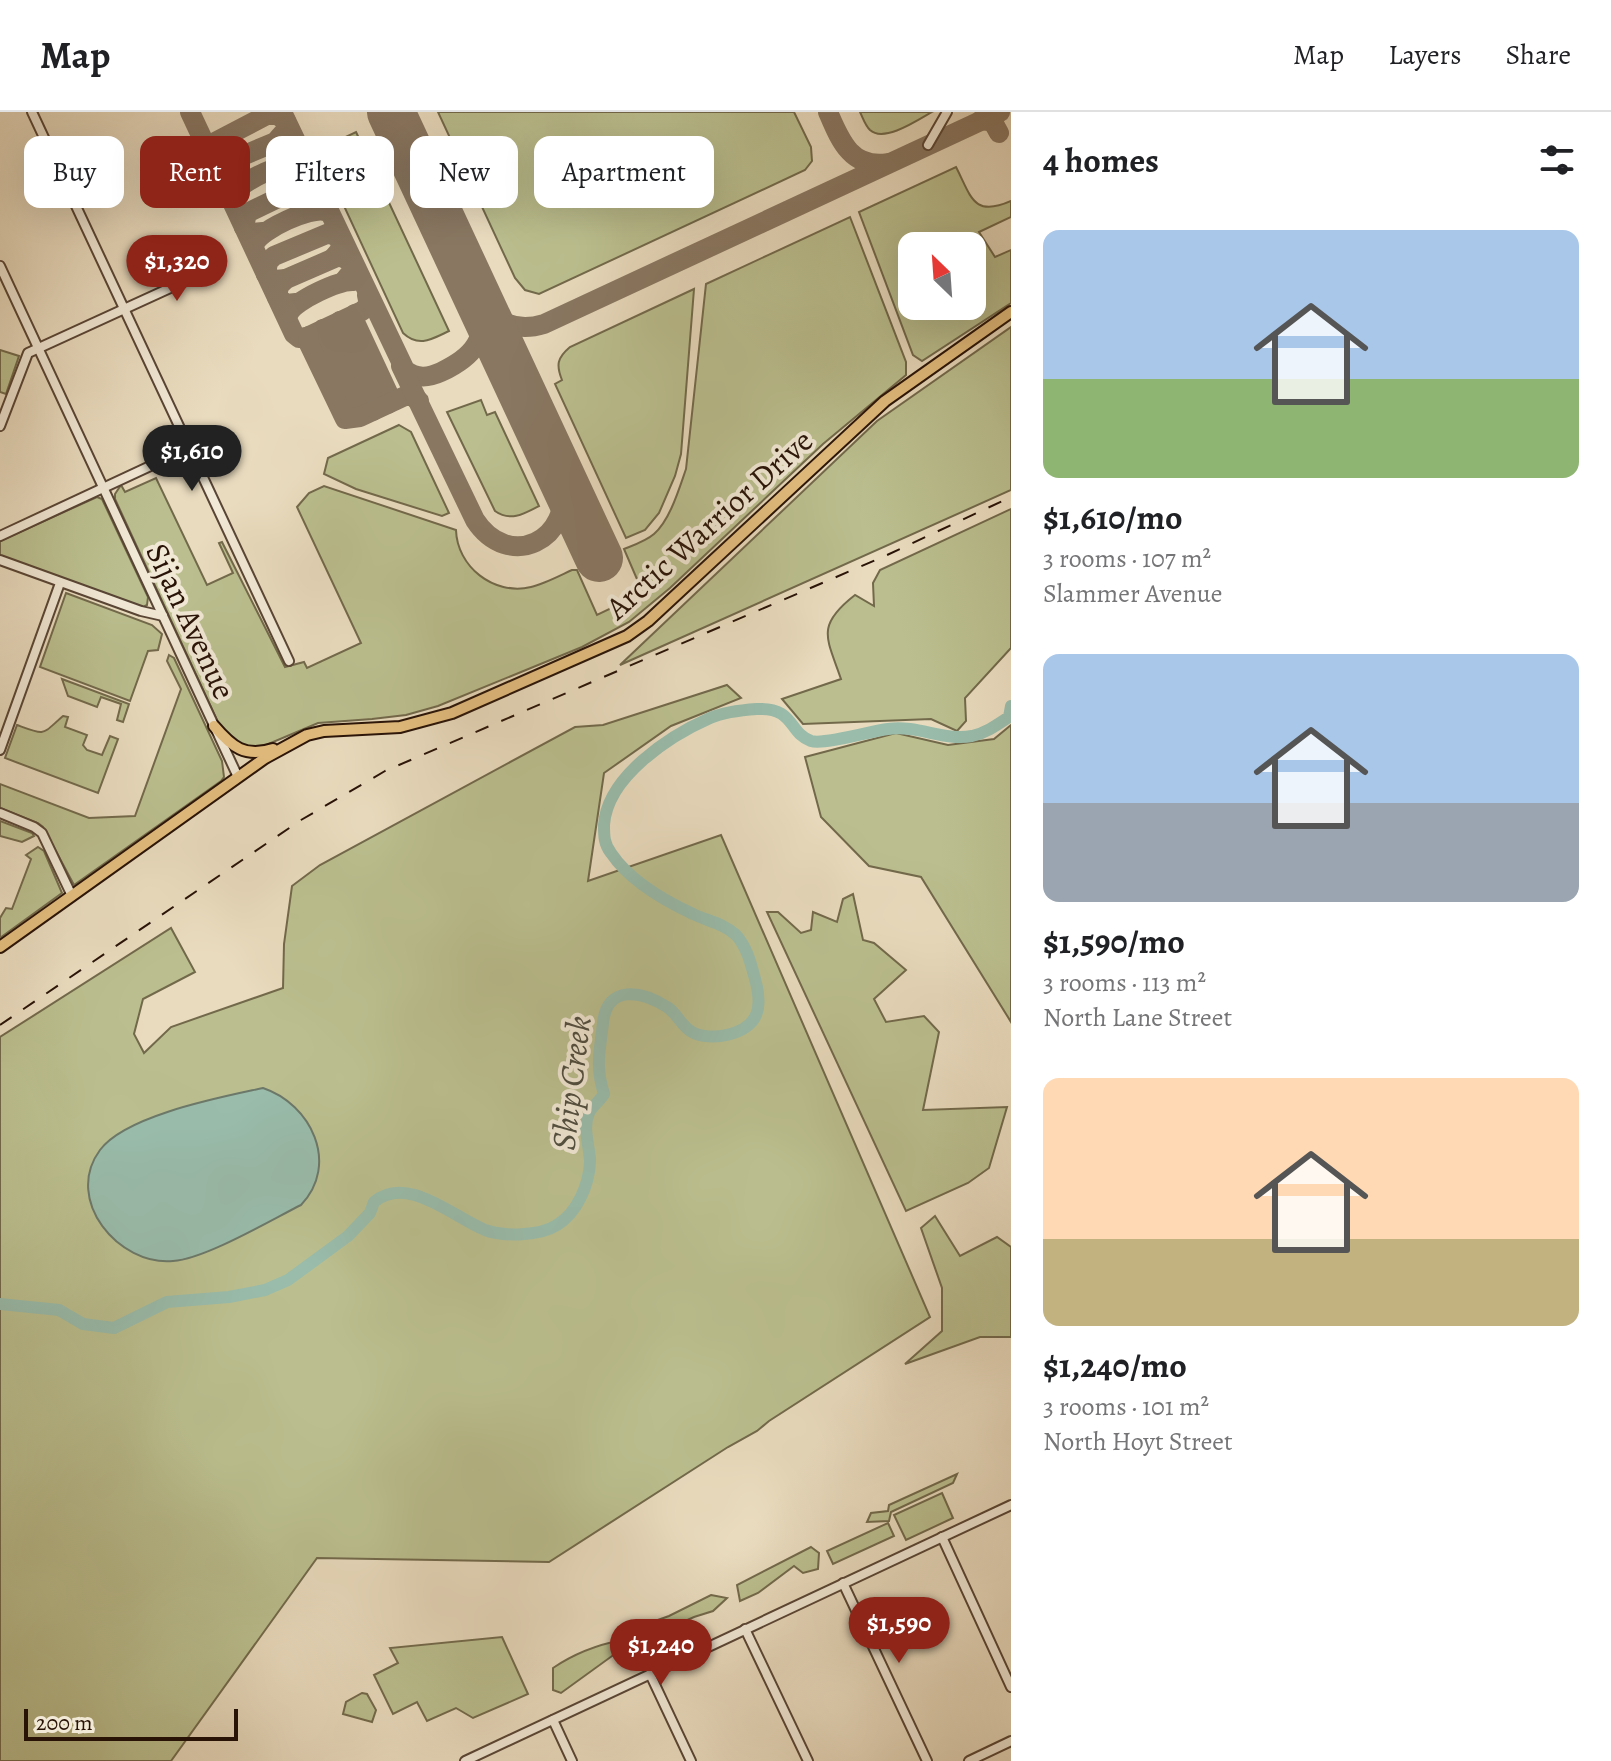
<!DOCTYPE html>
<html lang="en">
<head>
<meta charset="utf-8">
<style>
  :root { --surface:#fff; --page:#f2f2f2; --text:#202124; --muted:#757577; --line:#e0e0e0; --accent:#8f2418 }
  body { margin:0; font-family:Alegreya,serif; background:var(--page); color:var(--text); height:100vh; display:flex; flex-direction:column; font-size:30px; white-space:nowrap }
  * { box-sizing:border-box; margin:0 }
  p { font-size:26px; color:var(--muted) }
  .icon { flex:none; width:44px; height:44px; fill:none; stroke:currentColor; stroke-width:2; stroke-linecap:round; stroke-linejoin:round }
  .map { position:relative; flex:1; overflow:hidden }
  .drawer { display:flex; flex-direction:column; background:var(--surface); width:600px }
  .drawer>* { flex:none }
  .top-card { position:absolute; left:24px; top:24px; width:760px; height:72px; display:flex; gap:16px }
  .needle { width:52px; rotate:335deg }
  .tools { position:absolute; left:898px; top:120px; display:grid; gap:16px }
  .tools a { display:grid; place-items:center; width:88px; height:88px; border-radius:16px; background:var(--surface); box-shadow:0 8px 32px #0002; font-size:40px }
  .scale { position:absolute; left:24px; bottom:20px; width:214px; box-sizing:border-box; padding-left:8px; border:4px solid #291307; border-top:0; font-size:22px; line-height:28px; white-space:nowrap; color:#291307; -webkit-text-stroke:6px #f1e8d5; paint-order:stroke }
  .price { position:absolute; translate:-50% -68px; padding:0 18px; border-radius:28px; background:var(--accent); color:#fff; font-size:26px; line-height:52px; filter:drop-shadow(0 2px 4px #0008) }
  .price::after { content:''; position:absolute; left:50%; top:48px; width:24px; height:18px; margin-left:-12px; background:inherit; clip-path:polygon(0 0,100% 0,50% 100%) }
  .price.current { background:#222; color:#fff }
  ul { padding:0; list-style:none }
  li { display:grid; align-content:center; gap:16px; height:424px; padding:0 32px }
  li span { display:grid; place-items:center; height:248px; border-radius:16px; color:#555 }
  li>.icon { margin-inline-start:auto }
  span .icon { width:144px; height:144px; fill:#fffc; stroke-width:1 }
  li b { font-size:34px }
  h2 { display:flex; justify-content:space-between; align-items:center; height:96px; padding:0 32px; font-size:34px }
  .tag { padding:0 28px; border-radius:16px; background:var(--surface); box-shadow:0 8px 32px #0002; font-size:28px; line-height:72px }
  .tag.current { background:var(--accent); color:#fff }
  header { display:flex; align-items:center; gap:48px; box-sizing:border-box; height:112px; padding:0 40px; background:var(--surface); border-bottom:2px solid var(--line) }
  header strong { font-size:38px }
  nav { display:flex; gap:44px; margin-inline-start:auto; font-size:28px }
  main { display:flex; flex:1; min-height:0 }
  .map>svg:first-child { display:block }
  .green { fill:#bbbf8f; stroke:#72694b; stroke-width:2; fill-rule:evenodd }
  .water { fill:#99bcab; stroke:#6c7869; stroke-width:2 }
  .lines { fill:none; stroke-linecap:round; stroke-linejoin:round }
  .river { stroke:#99bcab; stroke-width:12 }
  .taxiway { stroke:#897762; stroke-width:20 }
  .runway { stroke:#897762; stroke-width:48 }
  .minor-casing { stroke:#594535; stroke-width:12 }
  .major-casing { stroke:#291307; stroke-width:14 }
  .minor { stroke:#f1e8d5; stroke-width:8 }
  .major { stroke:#e4be7f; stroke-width:10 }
  .rail { stroke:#291307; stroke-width:2; stroke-dasharray:14 14; stroke-linecap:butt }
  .labels { text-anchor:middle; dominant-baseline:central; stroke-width:8; stroke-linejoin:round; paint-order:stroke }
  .street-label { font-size:32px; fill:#291307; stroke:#f1e8d5 }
  .water-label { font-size:34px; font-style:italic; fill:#504e40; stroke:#f1e8d5 }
</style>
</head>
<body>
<header>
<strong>Map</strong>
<nav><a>Map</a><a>Layers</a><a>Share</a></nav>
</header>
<main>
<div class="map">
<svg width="1011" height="1649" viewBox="0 0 1011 1649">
  <rect width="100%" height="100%" fill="#e9dbbe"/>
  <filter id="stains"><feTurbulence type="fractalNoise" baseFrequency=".0025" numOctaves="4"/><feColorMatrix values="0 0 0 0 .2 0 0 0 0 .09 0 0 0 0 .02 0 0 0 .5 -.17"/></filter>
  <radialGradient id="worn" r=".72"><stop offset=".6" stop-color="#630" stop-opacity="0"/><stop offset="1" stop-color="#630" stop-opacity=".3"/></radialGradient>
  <g class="green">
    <polygon points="438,0 794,0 811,35 812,49 805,58 539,182 525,178 515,166"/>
    <path d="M 860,0 L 932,0 C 918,8 884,31 870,18 C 865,13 863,6 860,0 Z"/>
    <path d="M 356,20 L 449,219 C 432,227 419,236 403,221 L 318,38 Z"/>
    <path d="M 956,55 C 971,84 973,106 1011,89 L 1011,105 L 979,120 L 995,145 L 1011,138 L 1011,191 L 922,249 L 913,243 L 859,100 ZM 912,134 L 972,134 L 972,194 L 912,194 Z"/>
    <path d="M 850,105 L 906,250 L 906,263 L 823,332 L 670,476 L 629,510 L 582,535 L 438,594 L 406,603 L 372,607 L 318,611 L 259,636 L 238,634 L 223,621 L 115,387 L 115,382 L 121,373 L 125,380 L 156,366 L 207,473 L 233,461 L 219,431 L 222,430 L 285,555 L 304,550 L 307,556 L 361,531 L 297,395 L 309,381 L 324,374 L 456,418 C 457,454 493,484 531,475 C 544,472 559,464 572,458 L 577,458 L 597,503 L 643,481 L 624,437 C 634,433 646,429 654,422 C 670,408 679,377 686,357 L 706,172 Z"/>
    <path d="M 694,177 L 681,342 L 675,364 L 659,401 L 645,418 L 626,426 L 555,272 L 562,268 C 556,253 557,246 570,235 Z"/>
    <polygon points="1011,215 1011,378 620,553 877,309"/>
    <polygon points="0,238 19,244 6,282 0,280"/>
    <path d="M 481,288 L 487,303 L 495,300 L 539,394 C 524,402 510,410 495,399 L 447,300 Z"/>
    <polygon points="399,313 411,320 449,401 442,404 356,377 324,362 328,346"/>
    <polygon points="97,385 102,387 148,485 147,493 143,495 0,444 0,429"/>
    <path d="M 1011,397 L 1011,536 L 965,586 L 966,609 L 957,619 L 931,607 L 803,612 L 782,587 L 841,567 C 827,526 815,514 855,483 L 874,494 L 873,471 L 880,458 Z"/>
    <polygon points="66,481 152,513 162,522 158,538 148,539 130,589 40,555"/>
    <polygon points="169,543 174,546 222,649 224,665 221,669 74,773 43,715 38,711 0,696 0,672 89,706 135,704 181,577 167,549"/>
    <polygon points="62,567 129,592 123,610 117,608 121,592 101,585 97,595 68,584"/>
    <polygon points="727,573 741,586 671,614 604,661 588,769 721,723 930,1205 769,1309 757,1319 728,1335 549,1450 317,1446 171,1649 0,1649 0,925 171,816 195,860 143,887 134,922 144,941 171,915 283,876 284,832 292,774 320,753 575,615 603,613"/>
    <path d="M 63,604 L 68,605 L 65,615 L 87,623 L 83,633 L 87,638 L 102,643 L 110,624 L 118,627 L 98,681 L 5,646 L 17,613 C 47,624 41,623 63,604 Z"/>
    <polygon points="1011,613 1011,910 921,765 869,754 821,705 805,645 896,621 948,633 994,627"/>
    <polygon points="0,709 32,721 34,724 22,730 0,724"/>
    <polygon points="38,735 44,739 62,781 0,826 0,806 6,796 12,797 31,747 26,743"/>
    <polygon points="853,782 863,828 874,831 906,858 874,887 886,910 924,904 939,920 923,998 1007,995 989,1056 968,1071 906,1099 767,800 778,800 801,821 811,818 813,800 837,810 843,787"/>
    <polygon points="935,1104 960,1144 997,1125 1011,1135 1011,1225 980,1225 905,1252 942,1219 942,1176 921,1116"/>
    <polygon points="957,1362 953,1371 891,1400 889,1409 867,1410 871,1401 888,1399 889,1393"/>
    <polygon points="942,1381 953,1406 906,1428 894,1403"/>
    <polygon points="888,1411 894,1424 833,1452 827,1439"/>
    <polygon points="811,1435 819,1441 818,1457 803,1461 794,1454 758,1481 740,1489 737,1473"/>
    <polygon points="711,1483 727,1486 713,1499 694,1505 641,1529 641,1514 669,1504"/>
    <polygon points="502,1525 528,1582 473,1606 456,1596 427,1609 417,1590 393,1602 374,1563 398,1551 390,1536"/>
    <path d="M 622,1528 L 619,1539 L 561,1581 L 553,1578 L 553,1556 C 575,1541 596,1533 622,1528 Z"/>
    <polygon points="362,1581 367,1582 376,1598 372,1610 343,1602 346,1590"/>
  </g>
  <path class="water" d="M 263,976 C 311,992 340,1052 301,1093 C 271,1108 205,1147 173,1149 C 119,1154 63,1088 100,1038 C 126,1003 222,985 263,976 Z"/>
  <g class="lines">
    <path class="river" d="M 0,1192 L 59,1198 L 83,1212 L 114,1216 L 167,1190 L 229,1185 L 265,1178 L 288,1168 L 348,1124 L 370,1101 L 374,1090 C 407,1062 453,1105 485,1118 C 504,1125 540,1124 557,1113 C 577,1101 589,1073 590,1050 C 590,1035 582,1016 589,1001 C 592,994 600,989 604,982 C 595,953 600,939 603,911 C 607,872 642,879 667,895 C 677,901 681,914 692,920 C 710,930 748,923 756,903 C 761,892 758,878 755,867 C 751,852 747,835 736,823 C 723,811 707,809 693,802 C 663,788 629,768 611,741 C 604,732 604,724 604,713 C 607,665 669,624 710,606 C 724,600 742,598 757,597 C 795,595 788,621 811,629 C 825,633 871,619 888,617 C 919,613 943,629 972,624 C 986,621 997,613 1009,605 L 1011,594"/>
    <g class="taxiway">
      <polyline points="190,0 294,222 299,226 307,225 362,199 369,193 367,183"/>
      <path d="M 282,0 L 405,258 C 417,267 428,266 441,260 C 473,245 490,226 478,189"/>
      <path d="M 828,0 C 840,28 851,57 888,51"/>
      <polyline points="981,8 993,10 999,21"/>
      <polyline points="230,49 220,50 211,44 215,30 267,3 277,3 286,9 286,18 278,27"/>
      <polyline points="241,73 231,74 222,68 222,59 230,49 285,26 297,33 296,43 289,51"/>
      <path d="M 233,83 C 240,69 288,47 303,52"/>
      <polyline points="263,120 252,121 244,115 247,101 301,75 310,74 319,80 318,91 311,98"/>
      <path d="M 255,131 C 262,117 310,95 325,99"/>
      <polyline points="286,167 275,168 266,162 268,150 274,144 329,121 341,127 340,138 334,145"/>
      <path d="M 479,187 C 496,210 515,221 544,212 L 1000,0"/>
      <polyline points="296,191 286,192 277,185 279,174 286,167 339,144 352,150 352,159 344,169"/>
      <path d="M 289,201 C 296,188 339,168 354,169"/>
      <polyline points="355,202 354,208 389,283 395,288"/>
      <polyline points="340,209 338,215 373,287 379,292 388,292"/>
      <polyline points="323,217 324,224 358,296 362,299 373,299"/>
      <polyline points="309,224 308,230 345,307 360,305 405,284 412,284 419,289"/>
      <path d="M 401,254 L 475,408 C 508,459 574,430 562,367"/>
    </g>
    <polyline class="runway" points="391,0 599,446"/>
    <defs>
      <g id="minor">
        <polyline points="32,0 289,549"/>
        <polyline points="928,33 947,0"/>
        <polyline points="0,154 238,665"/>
        <polyline points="0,314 28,241 216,155"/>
        <polyline points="0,424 189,336"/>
        <polyline points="0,448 141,499 163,504"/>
        <polyline points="0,638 60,471"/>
        <polyline points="0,701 34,715 42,721 72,784"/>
        <polyline points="942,1425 1011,1575"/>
        <polyline points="843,1471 927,1649"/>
        <polyline points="745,1517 808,1649"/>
        <polyline points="650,1562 691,1649"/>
        <polyline points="553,1608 572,1649"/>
        <polyline points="465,1649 1011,1393"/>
        <polyline points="969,1649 1011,1629"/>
      </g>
      <g id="major">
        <path d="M 214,614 C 232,635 245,646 273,637"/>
        <polyline points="0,835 265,646 307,623 324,619 400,615 452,601 627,524 648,509 885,289 1011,200"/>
      </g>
    </defs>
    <use href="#minor" class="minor-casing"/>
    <use href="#major" class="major-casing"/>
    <use href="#minor" class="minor"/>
    <use href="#major" class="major"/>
    <polyline class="rail" points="0,913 301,708 385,659 885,444 1011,385"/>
  </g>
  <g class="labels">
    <g class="street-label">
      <text transform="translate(709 412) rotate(-42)">Arctic Warrior Drive</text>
      <text transform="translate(191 509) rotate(65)">Sijan Avenue</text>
    </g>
    <g class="water-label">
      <text transform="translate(571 971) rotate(-83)">Ship Creek</text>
    </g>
  </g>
  <rect width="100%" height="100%" filter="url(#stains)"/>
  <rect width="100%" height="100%" fill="url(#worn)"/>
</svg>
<div class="tools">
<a><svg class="needle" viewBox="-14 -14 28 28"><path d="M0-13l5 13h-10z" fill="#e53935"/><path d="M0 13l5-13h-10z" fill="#757577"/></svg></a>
</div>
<div class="scale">200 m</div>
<b class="price" style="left:177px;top:191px">$1,320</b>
<b class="price current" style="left:192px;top:381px">$1,610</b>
<b class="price" style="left:899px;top:1553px">$1,590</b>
<b class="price" style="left:661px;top:1575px">$1,240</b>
<div class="top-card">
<a class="tag">Buy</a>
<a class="tag current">Rent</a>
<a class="tag">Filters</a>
<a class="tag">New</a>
<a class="tag">Apartment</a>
</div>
</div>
<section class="drawer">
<h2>4 homes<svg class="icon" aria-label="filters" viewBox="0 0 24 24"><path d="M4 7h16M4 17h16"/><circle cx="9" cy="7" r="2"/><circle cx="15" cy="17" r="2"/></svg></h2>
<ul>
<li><span style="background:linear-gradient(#a9c7e8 60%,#8fb573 0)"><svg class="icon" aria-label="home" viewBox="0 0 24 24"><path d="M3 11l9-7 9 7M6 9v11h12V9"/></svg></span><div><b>$1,610/mo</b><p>3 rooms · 107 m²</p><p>Slammer Avenue</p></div></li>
<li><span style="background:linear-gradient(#a9c7e8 60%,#9aa5b1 0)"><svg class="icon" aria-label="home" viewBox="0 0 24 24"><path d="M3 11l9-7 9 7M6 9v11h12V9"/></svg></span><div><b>$1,590/mo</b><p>3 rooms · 113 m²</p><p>North Lane Street</p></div></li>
<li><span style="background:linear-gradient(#ffd9b3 65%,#c2b280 0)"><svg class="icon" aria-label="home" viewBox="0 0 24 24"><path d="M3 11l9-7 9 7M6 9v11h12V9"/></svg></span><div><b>$1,240/mo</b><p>3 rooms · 101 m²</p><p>North Hoyt Street</p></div></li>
</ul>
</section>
</main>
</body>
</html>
